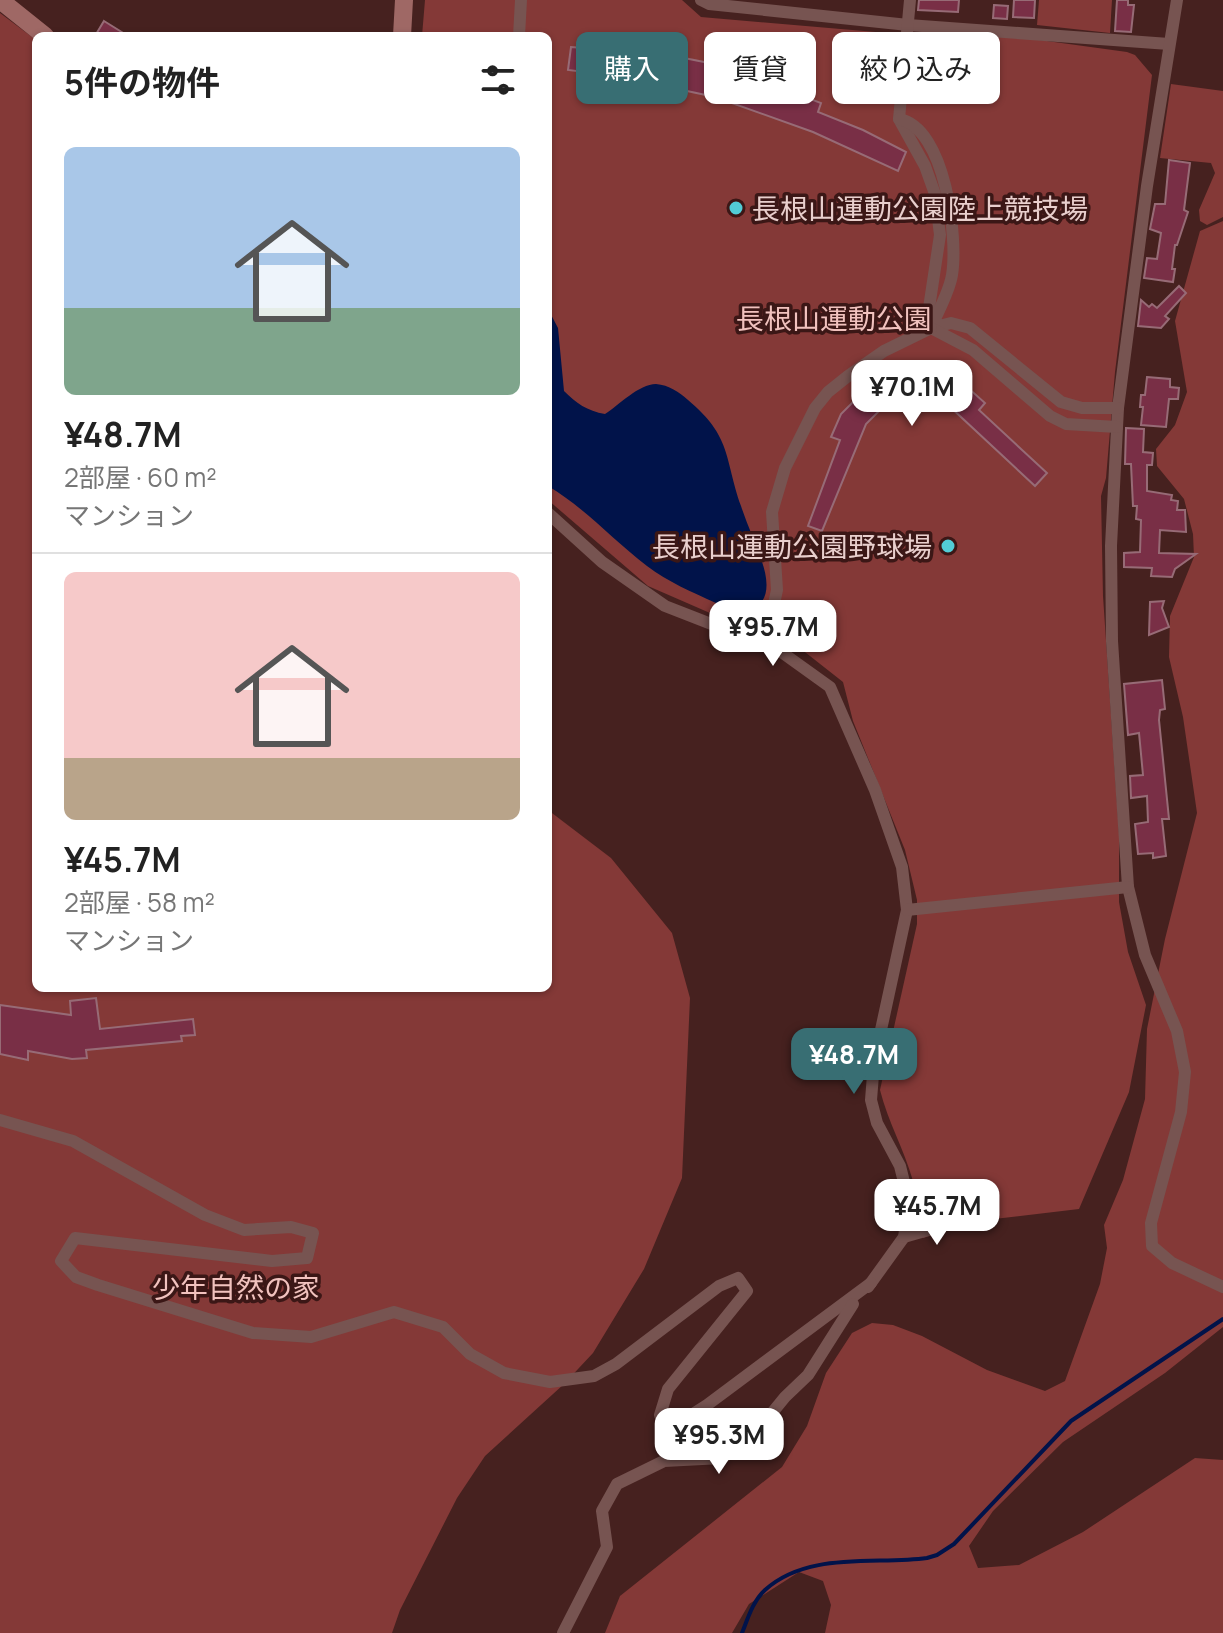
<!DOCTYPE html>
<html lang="ja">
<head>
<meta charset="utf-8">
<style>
  :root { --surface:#fff; --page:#f2f2f2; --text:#222; --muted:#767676; --line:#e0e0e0; --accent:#386e73 }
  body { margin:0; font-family:Manrope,"Noto Sans JP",sans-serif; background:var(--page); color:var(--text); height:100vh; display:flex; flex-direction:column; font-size:30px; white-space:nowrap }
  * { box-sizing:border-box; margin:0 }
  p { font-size:26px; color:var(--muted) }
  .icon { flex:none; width:44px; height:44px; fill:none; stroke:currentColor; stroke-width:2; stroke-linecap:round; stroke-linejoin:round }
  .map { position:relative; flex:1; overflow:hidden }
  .panel { position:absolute; left:32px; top:32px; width:520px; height:960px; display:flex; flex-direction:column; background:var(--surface); border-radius:12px; box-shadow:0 2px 6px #0004 }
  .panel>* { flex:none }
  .banner { position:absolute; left:576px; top:32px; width:526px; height:72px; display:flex; gap:16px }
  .price { position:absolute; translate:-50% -68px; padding:0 18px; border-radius:16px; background:#fff; color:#222; font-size:26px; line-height:52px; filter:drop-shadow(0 2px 4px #0008) }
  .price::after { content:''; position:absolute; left:50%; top:48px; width:24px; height:18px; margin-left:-12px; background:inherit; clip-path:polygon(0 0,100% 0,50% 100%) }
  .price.current { background:var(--accent); color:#fff }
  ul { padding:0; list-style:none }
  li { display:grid; align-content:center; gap:16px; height:424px; padding:0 32px }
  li+li { border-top:2px solid var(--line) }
  li span { display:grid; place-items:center; height:248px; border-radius:12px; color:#555 }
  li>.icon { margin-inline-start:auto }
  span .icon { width:144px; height:144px; fill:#fffc; stroke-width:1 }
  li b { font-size:34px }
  h2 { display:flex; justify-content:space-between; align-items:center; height:96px; padding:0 32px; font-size:34px }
  .chip { padding:0 28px; border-radius:12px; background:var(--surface); box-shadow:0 2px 6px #0004; font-size:28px; line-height:72px }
  .chip.current { background:var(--accent); color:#fff }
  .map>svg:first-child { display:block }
  .green { fill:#843937 }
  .water { fill:#01134a }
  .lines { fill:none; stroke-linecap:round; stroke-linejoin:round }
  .stream { stroke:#01134a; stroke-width:4 }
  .building { fill:#792f46; stroke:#976b76; stroke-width:2 }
  .street { stroke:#775451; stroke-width:12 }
  .secondary { stroke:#9f6865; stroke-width:18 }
  .poi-dot { fill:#52ccd6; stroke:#3b1716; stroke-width:3 }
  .labels { text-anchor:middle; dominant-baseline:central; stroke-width:7; stroke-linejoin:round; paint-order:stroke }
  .poi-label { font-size:28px; fill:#e9cfcd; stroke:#3b1716; text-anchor:start }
  .park-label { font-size:28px; fill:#f1c2be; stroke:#3b1716 }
</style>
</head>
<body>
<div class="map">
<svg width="1223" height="1633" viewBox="0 0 1223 1633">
  <rect width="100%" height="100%" fill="#46211f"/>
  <g class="green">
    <path d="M 425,0 L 682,0 L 701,17 L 934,37 L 956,36 L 975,31 L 1127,52 L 1135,55 L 1152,75 L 1115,372 L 1106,478 L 1101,496 L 1103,596 L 1119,833 L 1119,902 L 1128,952 L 1146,1005 L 1129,1092 L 1079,1209 L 977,1221 L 923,1238 C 919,1219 919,1199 913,1181 C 904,1149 888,1122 880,1090 L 917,924 L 917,900 L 905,850 L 853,721 L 843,682 L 782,634 L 749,630 L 648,586 L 548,500 L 548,36 L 422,36 Z"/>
    <polygon points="1039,0 1112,0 1110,33 1037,25"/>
    <polygon points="0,13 36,40 36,988 548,988 548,810 611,858 672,933 690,998 682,1178 644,1269 593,1353 564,1384 485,1456 457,1498 400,1610 392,1633 0,1633"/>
    <polygon points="1171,84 1223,91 1223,217 1207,225 1200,221 1199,210 1215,173 1211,163 1160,158"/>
    <polygon points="1223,221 1223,1327 1165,1373 1063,1442 993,1511 969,1546 978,1568 1019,1565 1083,1532 1195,1458 1223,1460 1223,1633 825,1633 831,1605 823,1581 799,1572 749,1604 732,1633 605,1633 620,1596 782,1467 807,1426 826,1373 852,1333 872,1323 893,1325 922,1336 987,1370 1045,1391 1065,1381 1100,1284 1107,1248 1104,1225 1123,1180 1145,1099 1147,1029 1165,939 1197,813 1183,717 1169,657 1170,616 1194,557 1193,534 1184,499 1157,466 1156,449 1175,425 1187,392 1175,321 1200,231"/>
  </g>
  <path class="water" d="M 548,309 L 558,328 L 564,391 C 576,403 587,411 605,414 C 619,405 639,384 656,384 C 669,385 679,392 688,400 C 732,437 724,457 741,506 C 747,525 756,543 762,562 C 767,576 771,598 756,607 C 744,615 729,608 716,603 C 692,592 668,582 647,566 C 613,540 585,508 548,486 Z"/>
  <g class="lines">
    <path class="stream" d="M 742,1633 C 748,1618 753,1601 765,1590 C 808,1551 875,1565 927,1558 L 937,1555 L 954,1544 L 1071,1421 L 1223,1319"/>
  </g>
  <g class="building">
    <polygon points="919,0 959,0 958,12 918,10"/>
    <polygon points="1014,0 1035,0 1034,18 1013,17"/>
    <polygon points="1117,0 1128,0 1128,5 1134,5 1131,32 1115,31"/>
    <polygon points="994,5 1008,6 1007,19 993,18"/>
    <polygon points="104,21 128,36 95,36"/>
    <polygon points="571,47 595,49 598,54 648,66 650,61 663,63 664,54 724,66 821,103 818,112 863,130 906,152 898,171 813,132 715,97 617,76 568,70"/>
    <polygon points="1169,160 1190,163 1184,210 1188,212 1177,245 1175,245 1172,269 1175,269 1173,282 1144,278 1147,258 1157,259 1161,233 1150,229 1155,204 1165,204"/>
    <polygon points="1179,286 1186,293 1165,316 1169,319 1161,328 1138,326 1141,300 1149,307 1152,304 1157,308"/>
    <polygon points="914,373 936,374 955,380 966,386 985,403 979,410 1047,473 1035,486 948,405 926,399 905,399 880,410 866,424 822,531 808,526 840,440 831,437 841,414 866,389 898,374"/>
    <polygon points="1147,377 1170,379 1170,387 1179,388 1178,399 1169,399 1166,427 1141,425 1143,407 1140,407 1141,395 1145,395"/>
    <polygon points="1126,428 1144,429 1143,452 1153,453 1152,465 1147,465 1147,491 1172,495 1171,500 1178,501 1177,510 1185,510 1186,532 1160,530 1159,553 1196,554 1175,569 1172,577 1151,576 1152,568 1124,567 1124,553 1140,552 1141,520 1136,519 1137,506 1133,506 1131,464 1125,464"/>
    <polygon points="1164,601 1162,608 1169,627 1149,635 1150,602"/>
    <polygon points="1162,680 1165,709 1160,710 1159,720 1169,819 1162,819 1166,856 1153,858 1153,853 1138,854 1135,824 1148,822 1147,796 1131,798 1130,776 1143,775 1139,733 1128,735 1124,684"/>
    <polygon points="96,998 100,1029 193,1019 195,1035 181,1036 182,1041 86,1050 87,1058 72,1059 28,1051 28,1060 0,1054 0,1005 71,1015 70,1001"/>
  </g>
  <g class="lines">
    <g class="street">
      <polyline points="701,0 709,4 908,25 1169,44"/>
      <polyline points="910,0 899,119 925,166 935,194 940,235 929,308 931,326"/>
      <polyline points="1177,0 1147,186 1118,408 1111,546 1112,641 1128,887 1145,955 1177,1031 1185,1072 1181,1112 1151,1223 1152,1246 1172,1263 1223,1287"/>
      <polyline points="519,36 521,0"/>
      <path d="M 899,119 C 946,128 958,238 952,275 C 949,293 938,311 931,328 L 951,323 L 970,328 L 1061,402 L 1082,408 L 1118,408"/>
      <polyline points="931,328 973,350 1050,416 1066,424 1117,427"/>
      <polyline points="548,513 602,562 665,606 742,636 766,641 830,687 875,790 902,867 907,910 874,1062 871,1100 877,1123 900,1166 909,1202 904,1237 868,1287"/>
      <polyline points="766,641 777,590 772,512 785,468 815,408 828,392 848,376 884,351 931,328"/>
      <polyline points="907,910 1128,887"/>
      <polyline points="0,1120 73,1141 205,1215 244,1230 291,1227 313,1233 307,1258 272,1261 75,1238 61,1261 76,1277 98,1285 253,1333 311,1337 394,1312 443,1327 470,1354 504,1373 550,1382 594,1376 616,1364 719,1286 738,1278 747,1291 668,1389 660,1415 674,1426 707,1405 871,1283"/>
      <polyline points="904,1237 960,1221"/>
      <polyline points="563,1633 607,1547 602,1511 617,1484 664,1461 722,1458 749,1441 785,1397 808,1375 853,1304"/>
    </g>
    <g class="secondary">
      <polyline points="0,0 45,36"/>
      <polyline points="402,36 404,0"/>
    </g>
  </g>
  <g class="poi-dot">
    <circle cx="736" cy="208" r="8"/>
    <circle cx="948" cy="546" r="8"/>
  </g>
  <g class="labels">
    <g class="poi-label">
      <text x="752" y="208">長根山運動公園陸上競技場</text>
      <text x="932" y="546" text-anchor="end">長根山運動公園野球場</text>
    </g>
    <g class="park-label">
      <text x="834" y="318">長根山運動公園</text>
      <text x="236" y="1287">少年自然の家</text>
    </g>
  </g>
</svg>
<b class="price" style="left:912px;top:428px">¥70.1M</b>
<b class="price" style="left:773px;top:668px">¥95.7M</b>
<b class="price current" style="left:854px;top:1096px">¥48.7M</b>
<b class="price" style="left:937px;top:1247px">¥45.7M</b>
<b class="price" style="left:719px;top:1476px">¥95.3M</b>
<div class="banner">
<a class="chip current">購入</a>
<a class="chip">賃貸</a>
<a class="chip">絞り込み</a>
</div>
<section class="panel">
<h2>5件の物件<svg class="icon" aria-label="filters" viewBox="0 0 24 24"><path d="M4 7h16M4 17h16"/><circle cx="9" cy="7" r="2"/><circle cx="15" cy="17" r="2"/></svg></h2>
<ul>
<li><span style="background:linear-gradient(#a9c7e8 65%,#7fa58c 0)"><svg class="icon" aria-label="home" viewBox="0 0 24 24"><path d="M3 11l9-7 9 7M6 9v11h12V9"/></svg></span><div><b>¥48.7M</b><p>2部屋 · 60 m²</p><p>マンション</p></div></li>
<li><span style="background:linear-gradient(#f6c9c9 75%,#b9a48a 0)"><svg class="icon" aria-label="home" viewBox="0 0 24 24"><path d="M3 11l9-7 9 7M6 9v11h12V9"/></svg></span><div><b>¥45.7M</b><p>2部屋 · 58 m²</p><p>マンション</p></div></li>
</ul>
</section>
</div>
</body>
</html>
